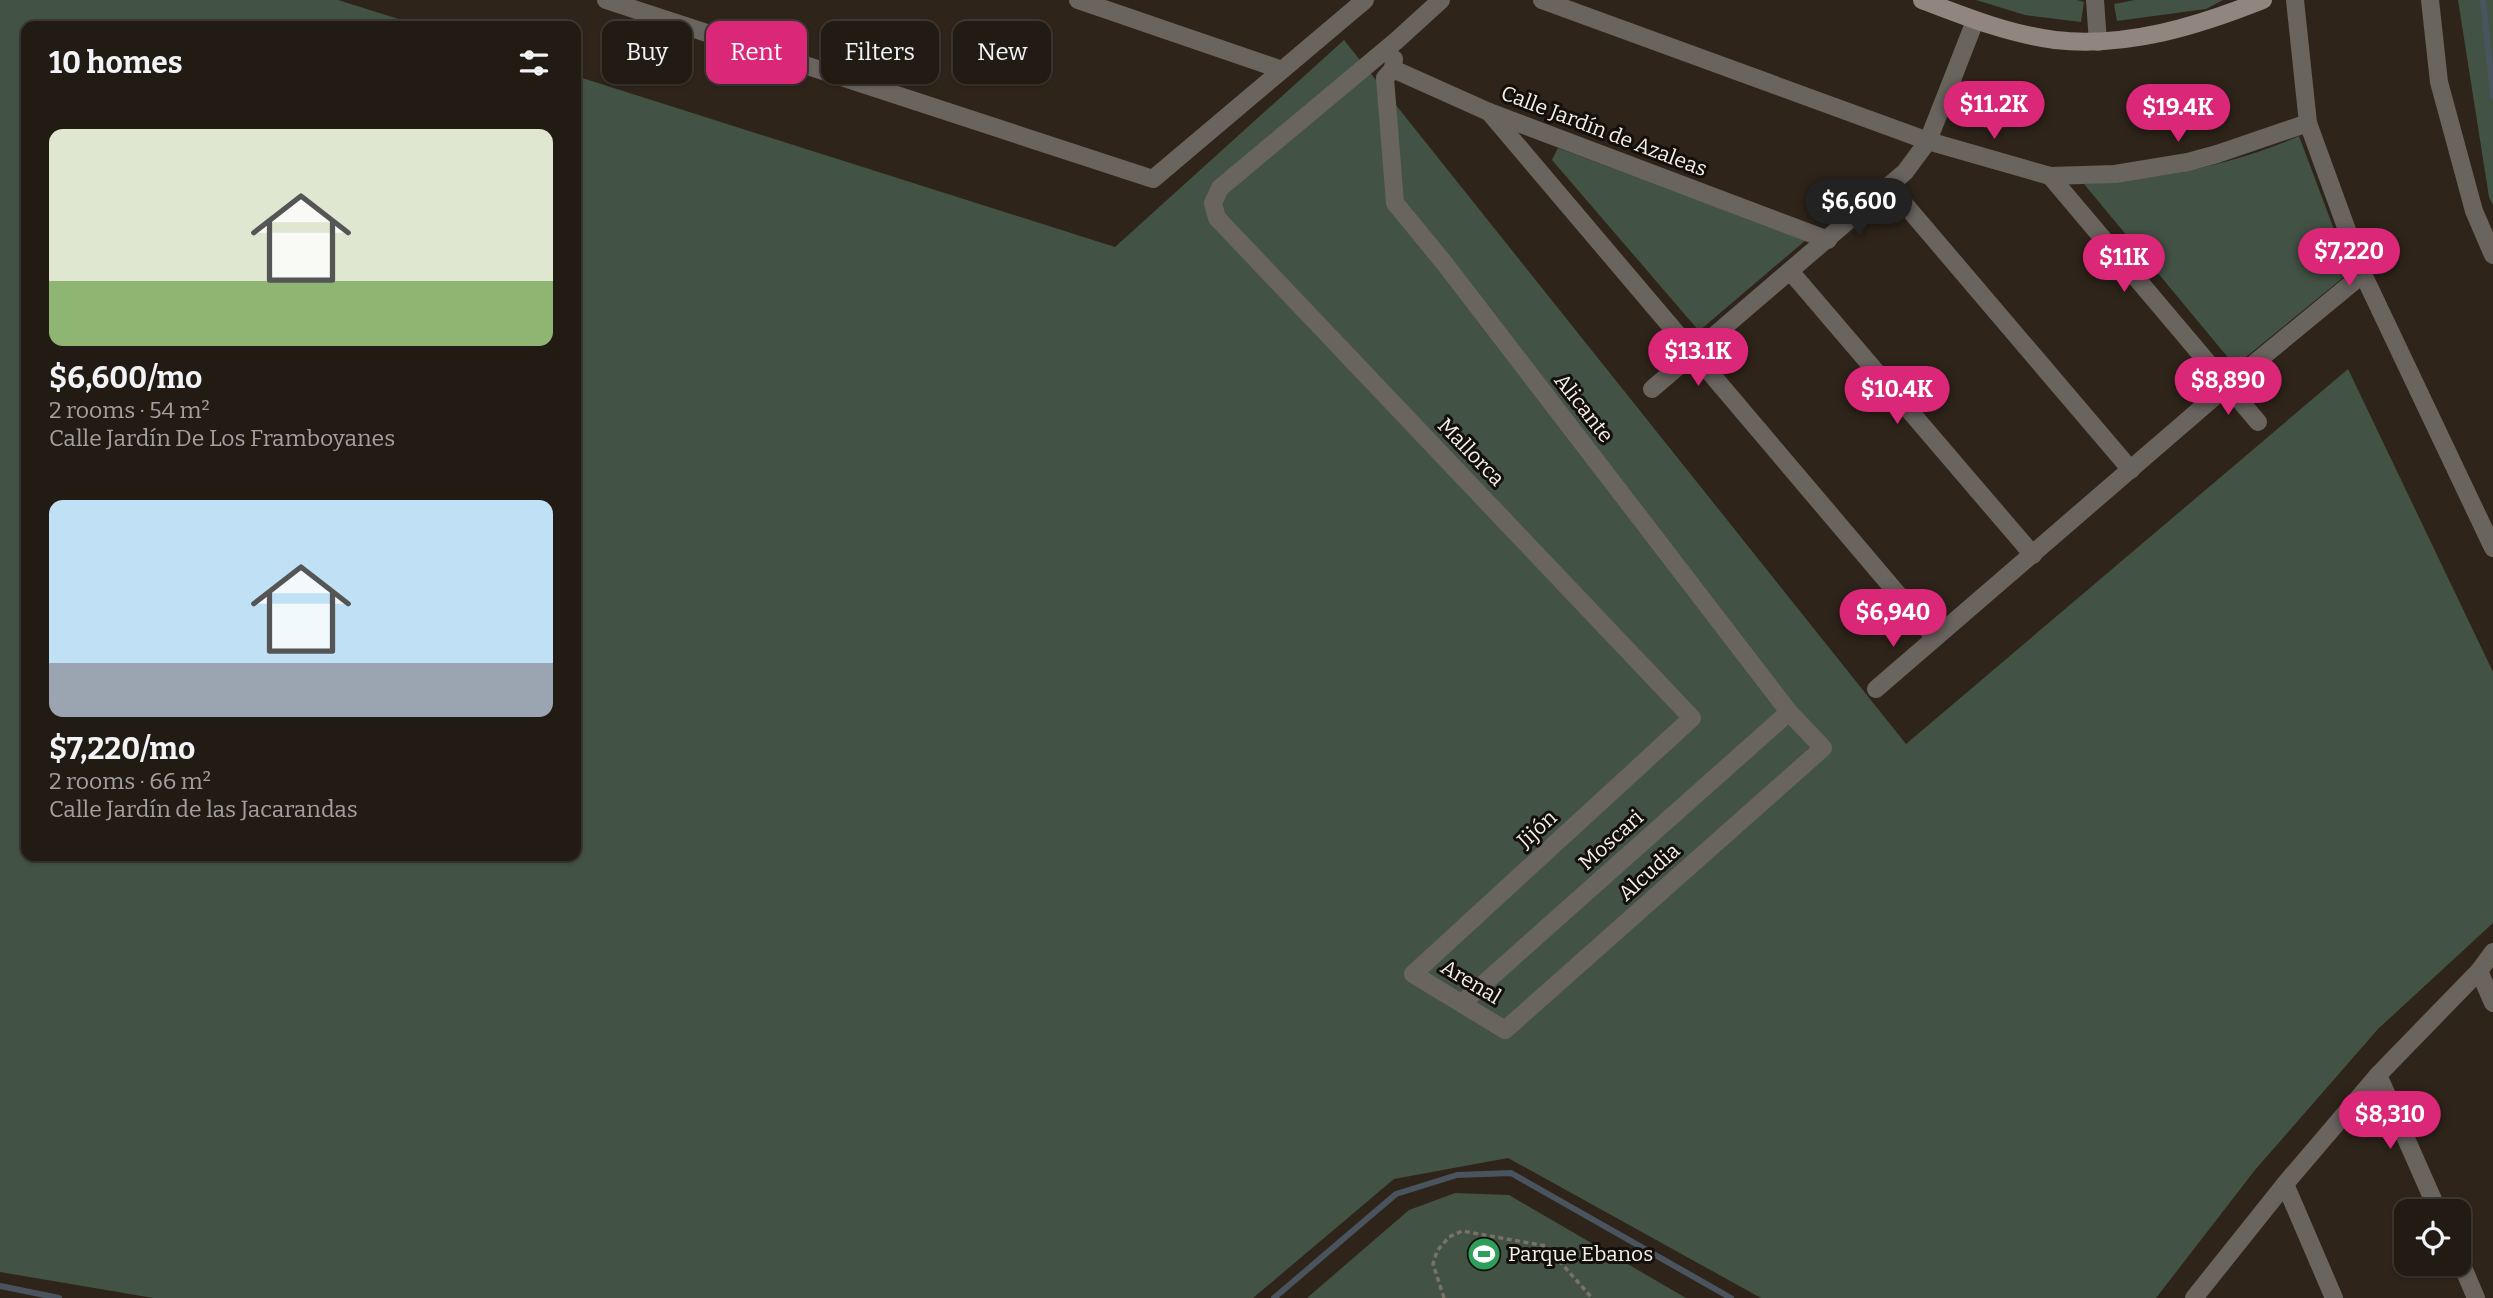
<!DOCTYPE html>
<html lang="en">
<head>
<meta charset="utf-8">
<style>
  :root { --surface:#221b14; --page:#2a241d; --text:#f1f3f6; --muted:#a2a1a0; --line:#3f3934; --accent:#db2777 }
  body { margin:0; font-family:Bitter,serif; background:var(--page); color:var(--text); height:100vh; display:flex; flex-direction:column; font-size:26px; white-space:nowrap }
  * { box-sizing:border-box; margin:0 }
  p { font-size:23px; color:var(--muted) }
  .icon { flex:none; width:38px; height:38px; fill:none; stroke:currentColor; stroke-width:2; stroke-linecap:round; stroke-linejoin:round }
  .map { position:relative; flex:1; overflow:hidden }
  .details { position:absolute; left:21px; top:21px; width:560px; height:840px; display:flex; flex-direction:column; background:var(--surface); border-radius:14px; box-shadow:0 2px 5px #0004,0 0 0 2px var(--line) }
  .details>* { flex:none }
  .hud { position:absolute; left:602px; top:21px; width:665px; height:63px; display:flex; gap:14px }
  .fabs { position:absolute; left:2394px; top:1199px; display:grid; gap:14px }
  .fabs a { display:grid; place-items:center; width:77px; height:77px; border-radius:14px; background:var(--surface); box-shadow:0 2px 5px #0004,0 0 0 2px var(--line); font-size:35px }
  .price { position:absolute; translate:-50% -60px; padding:0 16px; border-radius:24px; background:var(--accent); color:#fff; font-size:23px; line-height:46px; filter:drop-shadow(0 2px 4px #0008) }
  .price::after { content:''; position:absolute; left:50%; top:42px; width:21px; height:16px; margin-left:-10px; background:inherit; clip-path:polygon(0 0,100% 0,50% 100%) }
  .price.on { background:#222; color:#fff }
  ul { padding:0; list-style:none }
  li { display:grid; align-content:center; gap:14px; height:371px; padding:0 28px }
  li span { display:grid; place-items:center; height:217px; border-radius:14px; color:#555 }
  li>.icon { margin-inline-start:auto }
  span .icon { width:126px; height:126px; fill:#fffc; stroke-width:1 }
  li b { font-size:30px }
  h2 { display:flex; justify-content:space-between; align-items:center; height:84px; padding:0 28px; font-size:30px }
  .chip { padding:0 24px; border-radius:14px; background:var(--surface); box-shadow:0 2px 5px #0004,0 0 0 2px var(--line); font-size:24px; line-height:63px }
  .chip.on { background:var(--accent); color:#fff }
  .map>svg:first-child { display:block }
  .green { fill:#425244 }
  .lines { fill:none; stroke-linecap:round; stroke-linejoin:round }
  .stream { stroke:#4a545f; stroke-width:6 }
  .path { stroke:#7a7168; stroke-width:3.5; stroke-dasharray:5 3.5; stroke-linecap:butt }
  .street { stroke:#6a645f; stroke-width:18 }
  .secondary { stroke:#90867f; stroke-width:18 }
  .labels { text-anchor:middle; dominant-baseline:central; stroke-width:6; stroke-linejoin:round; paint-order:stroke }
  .street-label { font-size:21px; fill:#f6efe8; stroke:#130f0a }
  .poi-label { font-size:21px; fill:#f6efe8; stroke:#130f0a; text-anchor:start }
</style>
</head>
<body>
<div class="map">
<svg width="2493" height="1298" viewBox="0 0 2493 1298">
  <rect width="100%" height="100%" fill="#2e241a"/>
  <g class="green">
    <polygon points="0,0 338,0 421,26 26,26 26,856 576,856 576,76 1115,247 1344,40 1906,744 2348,369 2493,672 2493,923 2378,1029 2255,1170 2156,1298 1761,1298 1508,1158 1394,1179 1253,1298 153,1298 0,1272"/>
    <polygon points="1976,0 2077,0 2084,2 2081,22 2025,15"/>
    <polygon points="2135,0 2223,0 2206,9 2117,21 2114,4"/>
    <polygon points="2458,0 2493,0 2493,205 2489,197"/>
    <path d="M 2299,136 L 2350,272 L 2235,366 L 2084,184 C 2111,178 2137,180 2164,175 C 2211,167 2256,155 2299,136 Z"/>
    <polygon points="1558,148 1806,240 1699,331 1552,160"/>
    <polygon points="1455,1193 1509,1195 1686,1298 1307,1298 1409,1210"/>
  </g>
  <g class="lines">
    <g class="stream">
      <polyline points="2483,0 2493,96"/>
      <polyline points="0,1286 59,1298"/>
      <polyline points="1274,1298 1396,1194 1457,1175 1511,1173 1731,1298"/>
    </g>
    <polyline class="path" points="1444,1298 1433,1264 1437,1251 1449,1237 1462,1231 1546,1246 1592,1298"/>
    <g class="street">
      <polyline points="606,0 1153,179 1365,0"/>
      <polyline points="1078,0 1282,70"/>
      <polyline points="1542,0 1928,141 2050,176 2115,174 2188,162 2217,154 2308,123"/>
      <polyline points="2095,0 2098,42"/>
      <polyline points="2295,0 2308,123 2363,274 2493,548"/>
      <polyline points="2430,0 2439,82 2474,211 2493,255"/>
      <polyline points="1394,59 1393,69 1489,112 1828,240"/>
      <polyline points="1393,69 1385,78 1395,203 1445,264 1789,712 1823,748 1505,1030 1413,974 1692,718 1217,218 1213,203 1220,188 1396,41 1441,0"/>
      <polyline points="1489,112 1935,638"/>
      <polyline points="2050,176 2258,422"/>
      <polyline points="1890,187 2131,470"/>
      <polyline points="1790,271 2033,555"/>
      <polyline points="1652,389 1905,172 1928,141 1975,21"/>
      <polyline points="1876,689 2227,386 2363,274"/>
      <polyline points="2479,971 2493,1003"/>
      <polyline points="1462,1003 1789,712"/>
      <polyline points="2378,1075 2438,1211"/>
      <polyline points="2285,1184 2334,1298"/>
      <polyline points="2459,1258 2476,1298"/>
      <polyline points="2194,1298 2285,1184 2378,1075 2479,971 2493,952"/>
    </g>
    <path class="secondary" d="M 1922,0 C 1966,17 2009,34 2055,40 C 2127,48 2198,26 2263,0"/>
  </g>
  <defs>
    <symbol id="stadium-disc" viewBox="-11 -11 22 22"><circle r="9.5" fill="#2e9e5b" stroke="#130f0a"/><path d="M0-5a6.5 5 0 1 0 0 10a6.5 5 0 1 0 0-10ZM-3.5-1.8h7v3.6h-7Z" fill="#fff"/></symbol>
  </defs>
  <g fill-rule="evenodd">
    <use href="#stadium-disc" x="1465" y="1235" width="38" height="38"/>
  </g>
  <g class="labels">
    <g class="street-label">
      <text transform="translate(1604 131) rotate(21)">Calle Jardín de Azaleas</text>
      <text transform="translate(1584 408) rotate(52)">Alicante</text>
      <text transform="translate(1471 452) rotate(46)">Mallorca</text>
      <text transform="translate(1537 829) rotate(-42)">Jijón</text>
      <text transform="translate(1611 840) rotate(-42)">Moscari</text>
      <text transform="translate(1649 872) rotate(-42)">Alcudia</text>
      <text transform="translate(1471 982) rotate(31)">Arenal</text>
    </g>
    <g class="poi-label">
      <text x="1508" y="1254">Parque Ebanos</text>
    </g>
  </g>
</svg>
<div class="fabs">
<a><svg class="icon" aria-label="locate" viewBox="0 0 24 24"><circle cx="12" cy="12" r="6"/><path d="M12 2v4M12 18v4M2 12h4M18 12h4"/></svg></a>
</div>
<b class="price" style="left:1994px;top:141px">$11.2K</b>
<b class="price" style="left:2178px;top:144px">$19.4K</b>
<b class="price on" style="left:1859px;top:238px">$6,600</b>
<b class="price" style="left:2349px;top:288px">$7,220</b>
<b class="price" style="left:2124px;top:294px">$11K</b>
<b class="price" style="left:1698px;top:388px">$13.1K</b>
<b class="price" style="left:2228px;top:417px">$8,890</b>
<b class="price" style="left:1897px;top:426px">$10.4K</b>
<b class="price" style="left:1893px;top:649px">$6,940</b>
<b class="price" style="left:2390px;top:1151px">$8,310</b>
<div class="hud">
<a class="chip">Buy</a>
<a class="chip on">Rent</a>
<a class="chip">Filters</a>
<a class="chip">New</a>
</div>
<section class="details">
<h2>10 homes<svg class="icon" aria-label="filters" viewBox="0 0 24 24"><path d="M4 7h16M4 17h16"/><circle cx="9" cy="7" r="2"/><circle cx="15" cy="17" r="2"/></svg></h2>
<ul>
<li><span style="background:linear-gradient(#dfe7d0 70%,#8fb573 0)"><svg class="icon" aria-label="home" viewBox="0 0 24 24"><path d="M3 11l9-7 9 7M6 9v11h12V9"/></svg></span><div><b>$6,600/mo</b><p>2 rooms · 54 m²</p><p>Calle Jardín De Los Framboyanes</p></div></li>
<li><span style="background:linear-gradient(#bfe0f5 75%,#9aa5b1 0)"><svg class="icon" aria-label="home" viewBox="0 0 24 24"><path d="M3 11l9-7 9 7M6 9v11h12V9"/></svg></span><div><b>$7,220/mo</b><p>2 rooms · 66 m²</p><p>Calle Jardín de las Jacarandas</p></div></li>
</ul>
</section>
</div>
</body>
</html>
